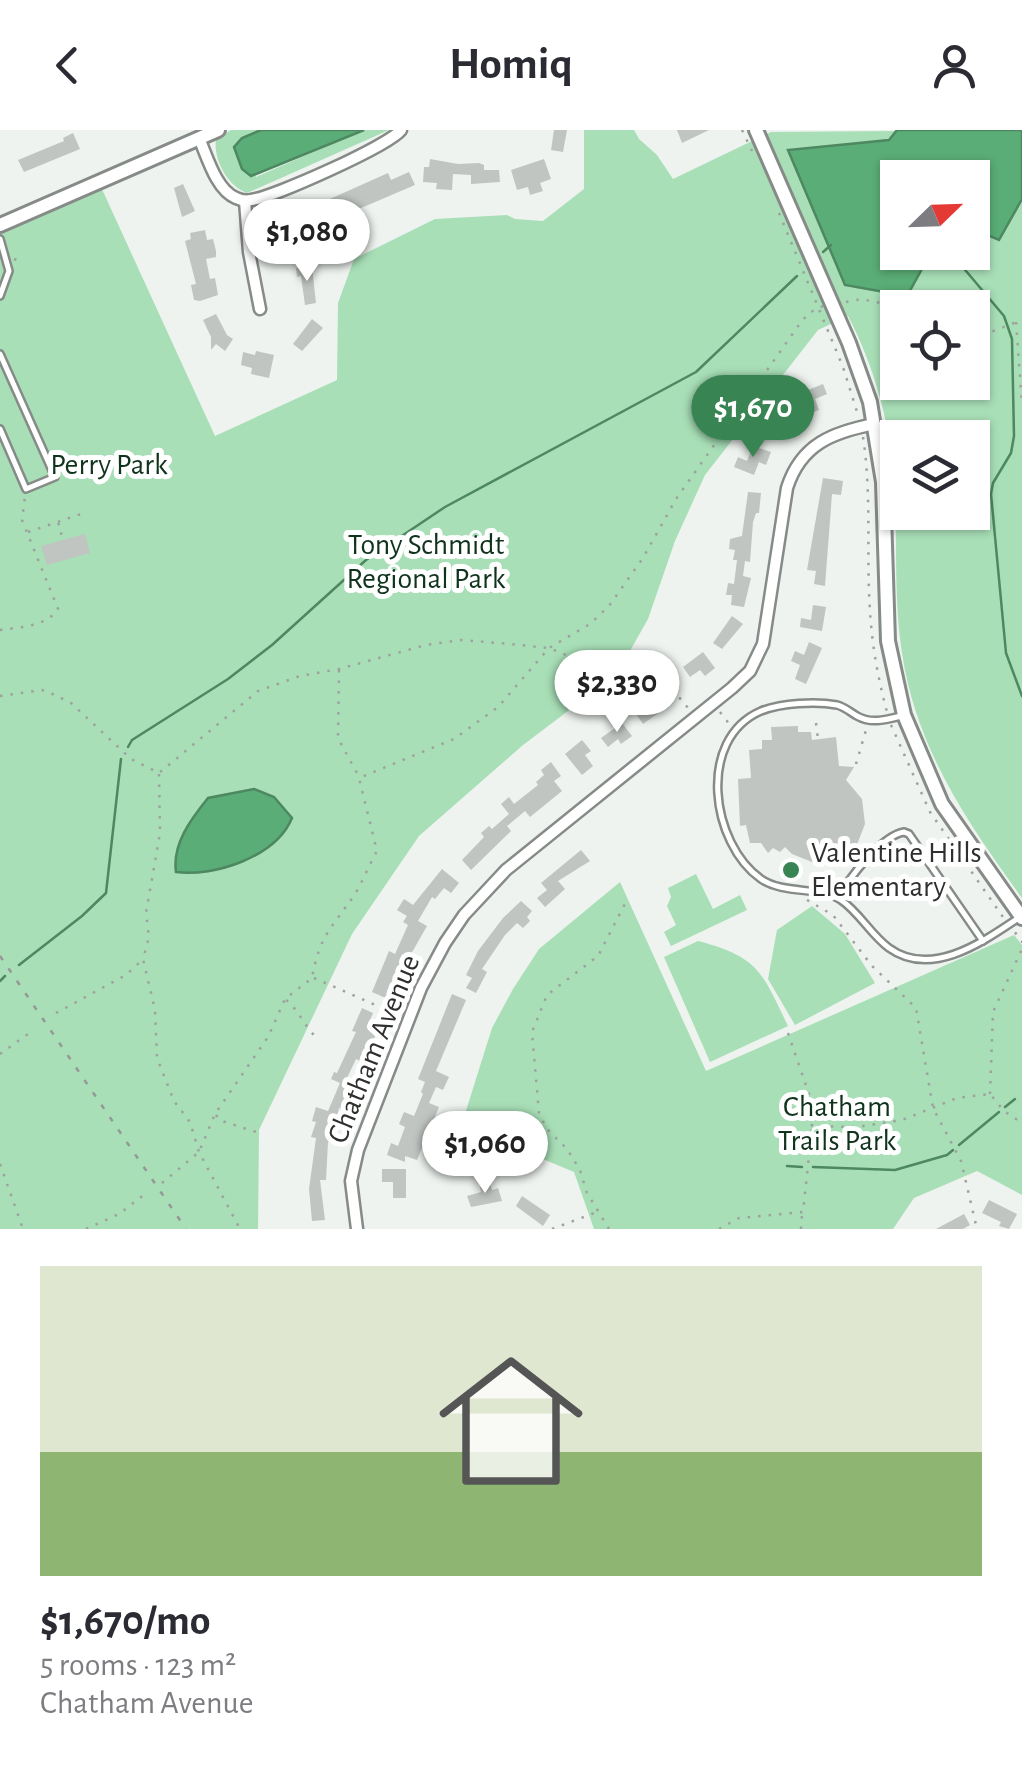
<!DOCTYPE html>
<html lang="en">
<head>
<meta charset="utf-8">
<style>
  :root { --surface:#fff; --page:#f2f2f3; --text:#2b2b33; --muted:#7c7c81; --accent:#388453 }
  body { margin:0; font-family:"Alegreya Sans",sans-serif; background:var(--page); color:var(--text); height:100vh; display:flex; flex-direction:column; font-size:38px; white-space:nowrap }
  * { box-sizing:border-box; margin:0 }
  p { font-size:32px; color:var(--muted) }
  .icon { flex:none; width:55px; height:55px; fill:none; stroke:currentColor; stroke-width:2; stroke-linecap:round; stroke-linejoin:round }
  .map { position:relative; height:1099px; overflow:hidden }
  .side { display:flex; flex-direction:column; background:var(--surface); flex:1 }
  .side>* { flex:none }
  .needle { width:65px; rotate:67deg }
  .controls { position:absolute; left:880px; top:30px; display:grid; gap:20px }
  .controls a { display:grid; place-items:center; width:110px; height:110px; border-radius:0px; background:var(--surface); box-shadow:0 2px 8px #0004; font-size:50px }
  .price { position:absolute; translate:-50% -85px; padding:0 22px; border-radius:35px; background:#fff; color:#222; font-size:32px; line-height:65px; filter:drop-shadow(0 2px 5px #0008) }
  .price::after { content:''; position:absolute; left:50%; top:60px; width:30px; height:22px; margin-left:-15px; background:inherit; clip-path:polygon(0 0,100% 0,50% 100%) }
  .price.on { background:var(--accent); color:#fff }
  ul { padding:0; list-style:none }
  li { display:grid; align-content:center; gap:20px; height:530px; padding:0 40px }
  li span { display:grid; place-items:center; height:310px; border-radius:0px; color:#555 }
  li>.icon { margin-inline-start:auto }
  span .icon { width:180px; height:180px; fill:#fffc; stroke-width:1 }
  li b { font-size:42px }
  header { display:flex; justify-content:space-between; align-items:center; height:130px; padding:0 40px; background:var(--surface); font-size:45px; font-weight:700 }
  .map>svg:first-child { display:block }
  .green { fill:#a8dfb7; fill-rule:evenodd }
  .water { fill:#5aad76; stroke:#4d8860; stroke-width:2.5 }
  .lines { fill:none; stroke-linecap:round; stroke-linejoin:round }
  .stream { stroke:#4d8860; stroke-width:2.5 }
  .building { fill:#c0c5c1 }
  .service-casing { stroke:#878b88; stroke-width:10 }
  .minor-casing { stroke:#878b88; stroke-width:15 }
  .tertiary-casing { stroke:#878b88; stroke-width:18 }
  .path { stroke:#9ea29f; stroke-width:2.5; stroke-dasharray:2.5 8; stroke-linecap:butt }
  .service { stroke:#fff; stroke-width:5 }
  .minor { stroke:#fff; stroke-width:10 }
  .tertiary { stroke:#fff; stroke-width:12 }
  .rail { stroke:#959895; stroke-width:2.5; stroke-dasharray:5 10; stroke-linecap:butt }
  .poi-dot { fill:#388453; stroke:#fff; stroke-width:4 }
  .labels { text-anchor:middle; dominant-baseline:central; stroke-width:10; stroke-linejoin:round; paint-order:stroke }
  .park-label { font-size:30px; fill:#10331d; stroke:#fff }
  .poi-label { font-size:30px; fill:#2e302e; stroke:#fff; text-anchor:start }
  .street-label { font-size:30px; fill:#2e302e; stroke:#fff }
</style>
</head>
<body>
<header><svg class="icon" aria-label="back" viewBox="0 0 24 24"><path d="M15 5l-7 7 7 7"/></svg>Homiq<svg class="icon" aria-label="person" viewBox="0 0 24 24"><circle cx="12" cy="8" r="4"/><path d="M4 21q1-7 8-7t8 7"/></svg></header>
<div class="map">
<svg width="1022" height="1099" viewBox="0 0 1022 1099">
  <rect width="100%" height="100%" fill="#eef3ef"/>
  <g class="green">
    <path d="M 231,0 L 261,0 L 242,8 L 256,47 L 364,0 L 389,0 L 247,63 C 227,56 213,29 216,9 Z"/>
    <path d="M 584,0 L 634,0 L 639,9 L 657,25 L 673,49 L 771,2 L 1022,0 L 1022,768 C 967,692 916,618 902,523 C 893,465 898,406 894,347 C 890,293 873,233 848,186 L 818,200 L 705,345 L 675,411 L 648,489 L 617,544 L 523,615 L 419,706 L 352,804 L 259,1000 L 258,1099 L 0,1099 L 0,103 L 101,57 L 215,306 L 337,250 L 338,173 L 354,129 L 435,89 L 507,85 L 515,89 L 543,91 L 584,59 ZM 898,48 L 972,48 L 972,122 L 898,122 ZM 898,178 L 972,178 L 972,252 L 898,252 ZM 898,308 L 972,308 L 972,382 L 898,382 Z"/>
    <polygon points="696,744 713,779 740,765 747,780 671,816 664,802 676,795 667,776 671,767 668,758"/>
    <polygon points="620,752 706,941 1014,805 1022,815 1022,1065 977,1041 914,1068 893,1099 594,1099 574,1042 531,1024 453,1022 492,898 513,859 539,819"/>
    <polygon points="812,776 845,804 875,853 795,895 768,849 777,800"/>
    <path d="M 698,811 C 759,827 762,842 788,896 L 710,932 L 664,827 Z"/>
  </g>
  <g class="water">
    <polygon points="261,0 364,0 251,46 242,39 234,17 242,8"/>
    <polygon points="897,0 1022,0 1022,69 999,110 973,99 972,48 898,48 898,122 915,123 923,137 907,166 845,155 788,20 889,10"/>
    <path d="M 254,659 L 274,667 L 292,688 C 276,727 214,747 176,742 C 172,714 191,689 208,668 Z"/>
  </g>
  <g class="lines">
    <g class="stream">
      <polyline points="823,122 831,115"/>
      <polyline points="950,122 1004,186 1012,209 1014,306 1011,323 993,353 991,364 1006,523 1022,566"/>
      <polyline points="128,617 132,610 228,549 272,515 366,430 445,377 696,242 797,146"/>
      <polyline points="19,835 82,786 106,763 121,629"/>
      <polyline points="0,851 5,846"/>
      <polyline points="1005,977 1015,969"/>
      <polyline points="959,1015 999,982"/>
      <polyline points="787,1036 802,1037"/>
      <polyline points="813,1037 895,1040 947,1025 953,1020"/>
    </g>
  </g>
  <g class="building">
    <polygon points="554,0 567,0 563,22 551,20"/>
    <polygon points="677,0 709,0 682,13"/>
    <polygon points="73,3 80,19 24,42 18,30 64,11 63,8"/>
    <polygon points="430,29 458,34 479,33 484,35 484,40 499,40 500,52 471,54 471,45 453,44 452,60 436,59 437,53 423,52 424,37 429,37"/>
    <polygon points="544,29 551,49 540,53 543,61 530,65 528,57 517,60 511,40"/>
    <polygon points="409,42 415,55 354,81 351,73 317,89 312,77 388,43 391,50"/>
    <polygon points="183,54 195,81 182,87 174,58"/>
    <polygon points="287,93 289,106 293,105 296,125 281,127 275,95"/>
    <polygon points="205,100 207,110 213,109 216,121 216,127 206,129 210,149 215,148 218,165 200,171 194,170 191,155 196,154 185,111 191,109 190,103"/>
    <polygon points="312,137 316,173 305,175 301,146 297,147 296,138"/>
    <polygon points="216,184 227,205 233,209 225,221 216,214 211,220 211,207 203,190"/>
    <polygon points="312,189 323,198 302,221 293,214"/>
    <polygon points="256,221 274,225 269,248 251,244 252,238 241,235 243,222 255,225"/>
    <polygon points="823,254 827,264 815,269 819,280 807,285 798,264"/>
    <polygon points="781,280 796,293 787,303 781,297 771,308 763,300"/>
    <polygon points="753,316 771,322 766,335 759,332 754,345 734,337 738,327 747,331"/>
    <polygon points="823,348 843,351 841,365 832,364 825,456 814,454 816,441 807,440"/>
    <polygon points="748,362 761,363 759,383 756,383 753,392 750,432 745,431 743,446 751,448 744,477 731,475 732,465 726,465 728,453 734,454 737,430 733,430 735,420 729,419 730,409 742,406"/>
    <polygon points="85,404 90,423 47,435 41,416"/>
    <polygon points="813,475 826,477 822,501 800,497 801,488 811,490"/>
    <polygon points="732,486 743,494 722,519 713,513"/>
    <polygon points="809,512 822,518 806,554 795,549 800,535 791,531 795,521 804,525"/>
    <polygon points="703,522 715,538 705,546 700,540 690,547 683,537"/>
    <polygon points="659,567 667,577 643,594 636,584"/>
    <polygon points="622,593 632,606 621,614 618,609 608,617 601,608"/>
    <polygon points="798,596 798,602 811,602 812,610 836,607 839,636 854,637 846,650 862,669 865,694 856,717 834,731 812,732 792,724 785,717 780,722 773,718 768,723 761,713 750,713 746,695 740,696 738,649 751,648 749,620 762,619 762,610 772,610 771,597"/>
    <polygon points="582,610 591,621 585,625 593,636 582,645 565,624"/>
    <polygon points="551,632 561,646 554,651 562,661 530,687 525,681 507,696 511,701 471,740 462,730 484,707 481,703 489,696 492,699 509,684 501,674 509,667 514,674 538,655 536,652 544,645 541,640"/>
    <polygon points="581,720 590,731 558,751 565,759 545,777 537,768 547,760 541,753"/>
    <polygon points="442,739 459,753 451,763 444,758 435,769 432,767 418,791 427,796 407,831 403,829 396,845 400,846 390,870 372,862 389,821 395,824 408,795 403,792 407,786 397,780 404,769 413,775"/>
    <polygon points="521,771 532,781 527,787 530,791 523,798 517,793 505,805 482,839 487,842 476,863 466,858 472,848 466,845 478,821 503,788"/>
    <polygon points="452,864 466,870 436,941 449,947 443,960 436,957 429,973 439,977 417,1030 405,1026 405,1032 387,1025 391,1013 398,1016 405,997 399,994 404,982 414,986 423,964 421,962 425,952 418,949"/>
    <polygon points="362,878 373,883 368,895 378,899 364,933 356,929 347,948 354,951 350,960 353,961 344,980 339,978 332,1013 328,1012 326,1050 320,1050 325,1090 312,1091 309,1059 316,1008 311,1007 316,992 312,991 316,977 328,981 340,953 331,949 334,942 337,943 356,902 352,901"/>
    <polygon points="382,1039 406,1039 406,1068 393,1068 393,1052 382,1052"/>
    <polygon points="490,1053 492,1060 498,1058 502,1071 471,1077 467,1066 481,1062 480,1057"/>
    <polygon points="522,1066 550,1085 543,1096 516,1076"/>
    <polygon points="989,1070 1017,1084 1009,1099 999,1096 1001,1092 982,1083"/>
    <polygon points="964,1084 970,1095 963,1099 936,1099"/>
  </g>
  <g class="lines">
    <defs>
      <g id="service">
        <polyline points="0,109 9,141 0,166"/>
        <polyline points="0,224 55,347 26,359 0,299"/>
        <path d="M 901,586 C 885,590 871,594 857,586 C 850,582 845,577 837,575 C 816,571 781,573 761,581 C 696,609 711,714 761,749 C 784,765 821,756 841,770 C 859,782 871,805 889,818 C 932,849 984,811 1020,787"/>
        <path d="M 839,768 C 848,748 883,705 904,702 L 909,704 L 983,811"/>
      </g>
      <g id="minor">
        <path d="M 199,8 C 207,26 216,60 236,68 C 240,70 246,71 251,70 C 274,67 388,16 401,0"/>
        <polyline points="245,71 249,122 260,179"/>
        <path d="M 357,1099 L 351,1051 L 358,1020 L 421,858 L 445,813 L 464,785 L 506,740 L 732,558 L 750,541 L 763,514 L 787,358 C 801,314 833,302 875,294"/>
      </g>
      <g id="tertiary">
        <polyline points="756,0 849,213 870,272 883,352 888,511 904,585 942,674 1022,788"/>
        <polyline points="0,95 218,0"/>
      </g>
    </defs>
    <use href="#service" class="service-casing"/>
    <use href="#minor" class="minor-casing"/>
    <use href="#tertiary" class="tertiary-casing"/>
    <g class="path">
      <polyline points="742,0 752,21"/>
      <polyline points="779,83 843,237 858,285"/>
      <polyline points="14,129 23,132"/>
      <polyline points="846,172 861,169 905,178"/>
      <polyline points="1016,192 1022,274"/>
      <polyline points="972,196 993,201 1022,190"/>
      <path d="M 863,307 C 872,366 866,422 870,481 C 872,515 878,549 887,582"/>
      <polyline points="58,393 62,400 60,409"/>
      <polyline points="28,402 81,384"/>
      <path d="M 0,500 C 20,497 46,497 58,479 L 22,390 L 25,366"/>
      <polyline points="339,540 338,608 359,647"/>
      <polyline points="0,566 42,560 55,565 71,573 131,629 159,643 258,561 300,546 339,539 426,515 461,510 510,514 549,518 581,531 644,526 689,579"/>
      <polyline points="720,582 730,595"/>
      <polyline points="816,593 818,609"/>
      <polyline points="891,595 930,682 1005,790"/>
      <polyline points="856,634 866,600"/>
      <polyline points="159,644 160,703 146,783 149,807 143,829 155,880 157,928 174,971 190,992 199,1022 240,1099"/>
      <polyline points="807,770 833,785 872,836 916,878 933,978 961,1031 977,1099"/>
      <polyline points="314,848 398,885"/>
      <path d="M 286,870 C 299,880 304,896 316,907"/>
      <polyline points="56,883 126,845 142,830"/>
      <polyline points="788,903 810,967 812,996 857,997 902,990 957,968 990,964 1004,981 1022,993"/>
      <polyline points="0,924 28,904"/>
      <polyline points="990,964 993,882 1022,819 1022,811 1013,800"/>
      <polyline points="216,985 219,990 256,1002"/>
      <polyline points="0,1034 23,1099"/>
      <path d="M 162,1053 L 199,1022 L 215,984 L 268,907 L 285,869 L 312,848 C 320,804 332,798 355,764 C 363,751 369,735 377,721 L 359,648 L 454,609 L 498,577 L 549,518 L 590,494 L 609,476 L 643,428 L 676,369 L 801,192 L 809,183 L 823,176"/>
      <polyline points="86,1099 119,1084 145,1064"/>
      <polyline points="552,1099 597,1082"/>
      <polyline points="609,1099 587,1063 580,1040 567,1019 547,999 539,983 532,902 547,865 598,826 628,768"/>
      <polyline points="719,1099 739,1088 803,1082 812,998"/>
      <polyline points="801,1099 802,1084"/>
    </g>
    <use href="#service" class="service"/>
    <use href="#minor" class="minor"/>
    <use href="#tertiary" class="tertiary"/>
    <polyline class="rail" points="0,826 186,1099"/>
  </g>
  <circle class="poi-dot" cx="791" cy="740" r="10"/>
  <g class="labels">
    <g class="park-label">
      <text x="109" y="335">Perry Park</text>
      <text x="426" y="415">Tony Schmidt<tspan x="426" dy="34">Regional Park</tspan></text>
      <text x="837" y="977">Chatham<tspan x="837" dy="34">Trails Park</tspan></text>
    </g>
    <g class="poi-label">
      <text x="811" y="723">Valentine Hills<tspan x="811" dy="34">Elementary</tspan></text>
    </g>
    <g class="street-label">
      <text transform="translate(374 919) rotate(-68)">Chatham Avenue</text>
    </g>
  </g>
</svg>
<div class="controls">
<a><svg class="needle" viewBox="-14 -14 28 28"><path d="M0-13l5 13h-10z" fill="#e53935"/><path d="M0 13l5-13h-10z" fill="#7c7c81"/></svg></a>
<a><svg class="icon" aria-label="locate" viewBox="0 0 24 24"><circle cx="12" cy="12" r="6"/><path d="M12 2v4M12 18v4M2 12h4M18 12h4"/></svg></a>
<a><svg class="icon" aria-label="layers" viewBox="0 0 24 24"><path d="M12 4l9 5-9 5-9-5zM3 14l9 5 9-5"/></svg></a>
</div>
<b class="price" style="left:307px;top:154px">$1,080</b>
<b class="price on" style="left:753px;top:330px">$1,670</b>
<b class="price" style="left:617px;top:605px">$2,330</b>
<b class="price" style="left:485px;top:1066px">$1,060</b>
</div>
<section class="side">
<ul>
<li><span style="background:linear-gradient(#dfe7d0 60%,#8fb573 0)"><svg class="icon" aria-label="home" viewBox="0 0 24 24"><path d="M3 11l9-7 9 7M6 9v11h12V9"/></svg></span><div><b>$1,670/mo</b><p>5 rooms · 123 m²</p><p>Chatham Avenue</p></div></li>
</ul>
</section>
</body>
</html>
